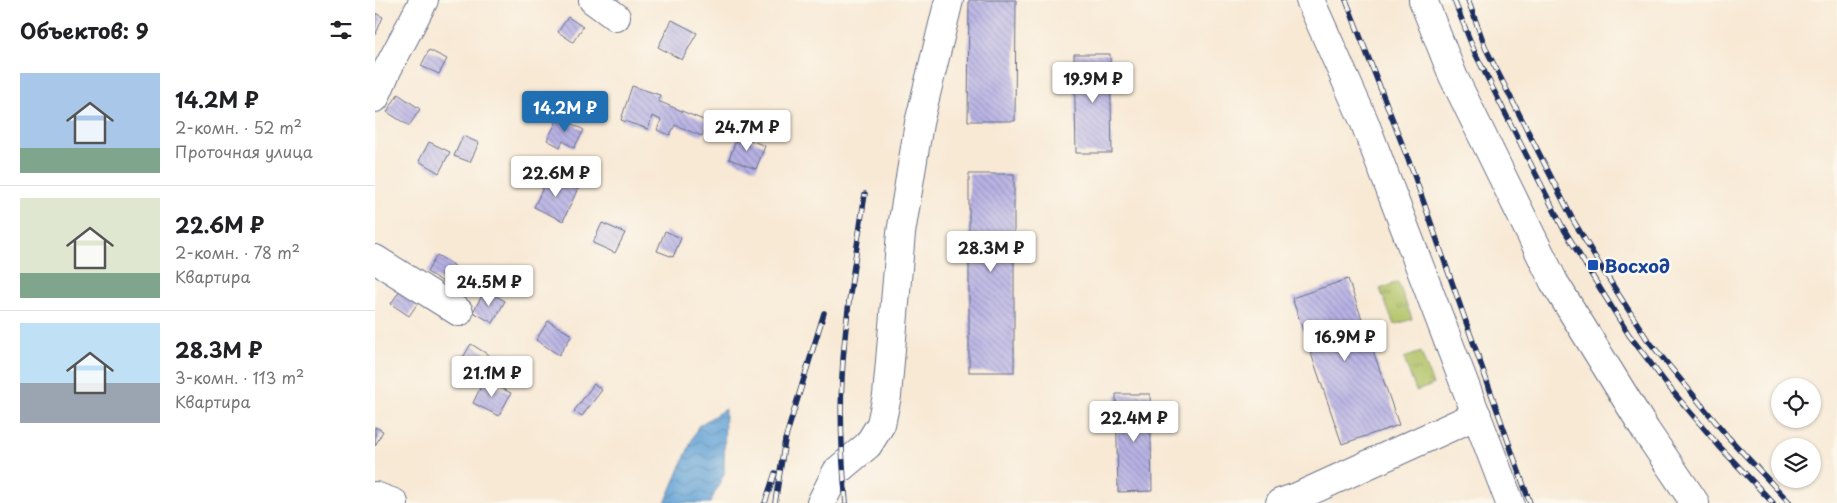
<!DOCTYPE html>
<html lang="ru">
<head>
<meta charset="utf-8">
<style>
  :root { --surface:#fff; --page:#f2f2f2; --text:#202124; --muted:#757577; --line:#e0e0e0; --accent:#1f6fb2 }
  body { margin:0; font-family:"Playpen Sans",sans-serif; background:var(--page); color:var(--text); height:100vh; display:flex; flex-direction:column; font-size:19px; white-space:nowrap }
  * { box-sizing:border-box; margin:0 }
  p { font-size:16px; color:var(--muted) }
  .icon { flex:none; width:28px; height:28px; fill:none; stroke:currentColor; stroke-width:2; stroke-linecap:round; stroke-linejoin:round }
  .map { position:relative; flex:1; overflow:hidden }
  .panel { display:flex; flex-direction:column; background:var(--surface); width:375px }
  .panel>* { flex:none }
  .fabs { position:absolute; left:1396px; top:378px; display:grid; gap:10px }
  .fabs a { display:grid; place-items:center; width:50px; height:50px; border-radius:50%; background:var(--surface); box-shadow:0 1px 4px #0004; font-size:25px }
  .price { position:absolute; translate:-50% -42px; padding:0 11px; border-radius:5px; background:#fff; color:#222; font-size:16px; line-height:32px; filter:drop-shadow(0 1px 2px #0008) }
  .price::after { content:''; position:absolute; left:50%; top:30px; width:15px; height:11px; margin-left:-8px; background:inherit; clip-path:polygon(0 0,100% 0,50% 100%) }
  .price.current { background:var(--accent); color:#fff }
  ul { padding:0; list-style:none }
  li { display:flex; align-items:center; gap:15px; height:125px; padding:0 20px }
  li+li { border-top:1px solid var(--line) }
  li span { display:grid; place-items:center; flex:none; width:140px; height:100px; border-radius:0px; color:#555 }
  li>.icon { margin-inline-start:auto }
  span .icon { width:60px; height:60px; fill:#fffc; stroke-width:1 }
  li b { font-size:21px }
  h2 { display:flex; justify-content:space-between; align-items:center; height:60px; padding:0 20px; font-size:21px }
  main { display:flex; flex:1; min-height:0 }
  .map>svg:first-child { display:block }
  .grass { fill:url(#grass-tufts); stroke:#667862 }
  .water { fill:url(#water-waves); stroke:#3e689a }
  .building { fill:url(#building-back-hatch) }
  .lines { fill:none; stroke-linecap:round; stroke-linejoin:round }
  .minor-casing { stroke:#687088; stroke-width:30 }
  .minor { stroke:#fff; stroke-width:28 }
  .rail-casing { stroke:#1b2f5e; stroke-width:5.5 }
  .rail { stroke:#fbf7ec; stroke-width:4; stroke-dasharray:11; stroke-linecap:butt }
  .transit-dot { fill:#1a4fb4; stroke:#fbf7ec; stroke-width:2 }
  .labels { text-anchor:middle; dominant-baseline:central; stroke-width:5; stroke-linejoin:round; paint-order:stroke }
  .transit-label { font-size:18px; font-weight:bold; fill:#164399; stroke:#fbf7ec; text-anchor:start }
</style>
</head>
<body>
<main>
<section class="panel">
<h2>Объектов: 9<svg class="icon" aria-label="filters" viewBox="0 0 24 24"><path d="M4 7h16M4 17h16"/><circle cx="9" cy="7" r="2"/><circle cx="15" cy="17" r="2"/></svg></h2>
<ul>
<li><span style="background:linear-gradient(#a9c7e8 75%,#7fa58c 0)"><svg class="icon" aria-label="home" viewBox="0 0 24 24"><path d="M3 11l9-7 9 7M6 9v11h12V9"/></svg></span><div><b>14.2M ₽</b><p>2-комн. · 52 m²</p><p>Проточная улица</p></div></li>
<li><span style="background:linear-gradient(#dfe7d0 75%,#7fa58c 0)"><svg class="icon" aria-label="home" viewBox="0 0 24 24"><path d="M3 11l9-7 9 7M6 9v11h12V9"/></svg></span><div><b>22.6M ₽</b><p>2-комн. · 78 m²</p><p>Квартира</p></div></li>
<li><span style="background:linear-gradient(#bfe0f5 60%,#9aa5b1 0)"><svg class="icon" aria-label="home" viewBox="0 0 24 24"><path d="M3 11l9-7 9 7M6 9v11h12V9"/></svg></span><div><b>28.3M ₽</b><p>3-комн. · 113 m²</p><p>Квартира</p></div></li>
</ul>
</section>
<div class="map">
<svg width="1462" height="503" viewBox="0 0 1462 503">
  <defs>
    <pattern id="grass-tufts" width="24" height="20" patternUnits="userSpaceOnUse" patternTransform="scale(1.25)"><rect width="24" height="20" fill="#b1c265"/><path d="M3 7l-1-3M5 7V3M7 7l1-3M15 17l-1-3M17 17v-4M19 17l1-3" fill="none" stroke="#8f9e56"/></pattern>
    <pattern id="water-waves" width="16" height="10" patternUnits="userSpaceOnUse" patternTransform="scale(1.25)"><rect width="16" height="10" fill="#62a2d5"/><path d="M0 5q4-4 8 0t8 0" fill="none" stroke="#5084b0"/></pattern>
    <pattern id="building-back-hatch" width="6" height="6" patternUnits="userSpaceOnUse" patternTransform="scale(1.25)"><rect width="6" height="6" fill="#b8b2e4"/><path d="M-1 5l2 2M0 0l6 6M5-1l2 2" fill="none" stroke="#9591bc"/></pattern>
  </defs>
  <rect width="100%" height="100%" fill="#fbf7ec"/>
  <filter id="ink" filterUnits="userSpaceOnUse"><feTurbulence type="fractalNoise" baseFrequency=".02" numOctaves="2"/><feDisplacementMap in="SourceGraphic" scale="10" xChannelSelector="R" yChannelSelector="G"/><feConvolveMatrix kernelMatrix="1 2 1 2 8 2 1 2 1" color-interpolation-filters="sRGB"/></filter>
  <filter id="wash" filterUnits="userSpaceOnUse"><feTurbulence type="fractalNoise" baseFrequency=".0096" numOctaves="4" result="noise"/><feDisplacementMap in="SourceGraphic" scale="20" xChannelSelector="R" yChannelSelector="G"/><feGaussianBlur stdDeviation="1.12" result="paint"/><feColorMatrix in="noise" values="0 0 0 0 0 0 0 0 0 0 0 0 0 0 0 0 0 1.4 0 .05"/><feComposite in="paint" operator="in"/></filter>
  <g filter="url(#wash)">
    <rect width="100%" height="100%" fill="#f8e9d5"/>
    <g class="grass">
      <polygon points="1023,282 1037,319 1019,325 1005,289"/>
      <polygon points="1046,352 1058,385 1041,391 1029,358"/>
    </g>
    <polygon class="water" points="350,409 349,474 335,503 290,503 323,426"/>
    <g id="blocks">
      <g class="building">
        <polygon points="594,0 641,0 640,121 593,121"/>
        <polygon points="0,13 8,17 0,36"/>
        <polygon points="193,17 208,27 198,42 183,32"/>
        <polygon points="297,20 322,33 307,60 283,47"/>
        <polygon points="54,50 72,59 64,74 46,66"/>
        <polygon points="699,54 735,54 737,153 701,153"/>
        <polygon points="257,86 285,95 283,101 333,122 327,136 300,125 295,135 282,130 286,120 277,116 273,129 246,120"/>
        <polygon points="23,94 45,109 34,126 12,112"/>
        <polygon points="184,117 209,130 199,148 188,141 185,147 172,140"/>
        <polygon points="363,135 390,146 381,169 354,159"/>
        <polygon points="88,136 104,143 95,162 79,156"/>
        <polygon points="54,142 75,152 64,173 44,161"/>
        <rect x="594" y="174" width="45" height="198"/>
        <polygon points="173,177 190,184 191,180 204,186 188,221 159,207"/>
        <polygon points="227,223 250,233 240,253 218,243"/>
        <polygon points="290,231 306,238 298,257 282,251"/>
        <polygon points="62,255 80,266 70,283 52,272"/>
        <polygon points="973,279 1024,425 967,444 917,298"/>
        <polygon points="26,288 45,300 34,316 16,304"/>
        <polygon points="110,290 130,301 118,323 98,312"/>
        <polygon points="173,321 197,335 184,355 161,340"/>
        <polygon points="96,344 117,357 106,374 86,361"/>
        <polygon points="109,380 136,393 124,416 98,403"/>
        <polygon points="219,384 227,390 207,416 199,411"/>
        <polygon points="741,394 775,394 777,491 743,492"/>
        <polygon points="0,427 8,431 0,446"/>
      </g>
    </g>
  </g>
  <g filter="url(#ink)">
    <use href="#blocks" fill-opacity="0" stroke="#687088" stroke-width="1"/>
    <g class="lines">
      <defs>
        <g id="minor">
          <polyline points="218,0 241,17"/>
          <polyline points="935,0 989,121 1135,503"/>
          <polyline points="1048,0 1078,76 1179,282 1271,431 1320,503"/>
          <polyline points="0,98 12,70 49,0"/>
          <polyline points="0,259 84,312"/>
          <polyline points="0,496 19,503"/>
          <polyline points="446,503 462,471 493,445 506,424 512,396 526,233 544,123 574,0"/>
          <polyline points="905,503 922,497 1102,415"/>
        </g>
      </defs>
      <use href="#minor" class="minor-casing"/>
      <use href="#minor" class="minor"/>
      <defs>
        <g id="rail">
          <polyline points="971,0 1038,172 1155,503"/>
          <polyline points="1079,0 1100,53 1187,226 1213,269 1254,335 1293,386 1344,446 1398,503"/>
          <polyline points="1093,0 1111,49 1198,220 1223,262 1272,339 1353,437 1415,503"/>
          <polyline points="390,503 400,473"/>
          <polyline points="400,503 410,440 449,313"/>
          <path d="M 471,503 C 467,461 465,418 467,377 C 470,315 481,254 490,194"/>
        </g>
      </defs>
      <use href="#rail" class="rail-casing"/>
      <use href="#rail" class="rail"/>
    </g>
  </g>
  <rect class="transit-dot" x="1212" y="259" width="12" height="12" rx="2.5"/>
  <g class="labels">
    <g class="transit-label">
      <text x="1229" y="265">Восход</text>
    </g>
  </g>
</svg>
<div class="fabs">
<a><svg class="icon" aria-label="locate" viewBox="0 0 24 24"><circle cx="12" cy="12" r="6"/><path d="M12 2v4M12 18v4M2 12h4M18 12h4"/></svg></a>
<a><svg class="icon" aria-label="layers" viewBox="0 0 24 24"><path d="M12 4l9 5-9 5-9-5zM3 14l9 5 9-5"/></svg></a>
</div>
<b class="price" style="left:718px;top:104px">19.9M ₽</b>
<b class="price current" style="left:190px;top:133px">14.2M ₽</b>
<b class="price" style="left:372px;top:152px">24.7M ₽</b>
<b class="price" style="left:181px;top:198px">22.6M ₽</b>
<b class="price" style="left:616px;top:273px">28.3M ₽</b>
<b class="price" style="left:114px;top:307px">24.5M ₽</b>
<b class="price" style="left:970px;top:362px">16.9M ₽</b>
<b class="price" style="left:117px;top:398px">21.1M ₽</b>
<b class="price" style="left:759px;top:443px">22.4M ₽</b>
</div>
</main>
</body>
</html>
